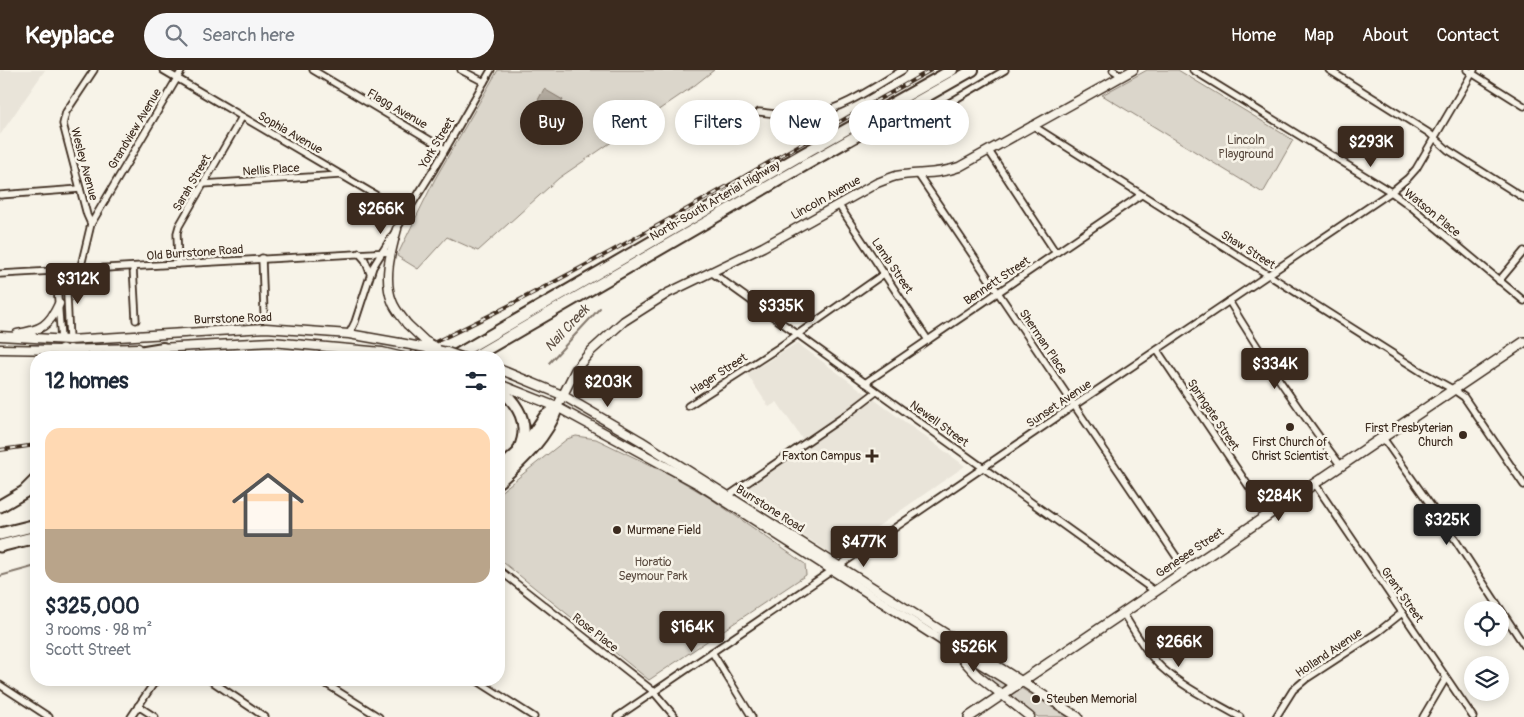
<!DOCTYPE html>
<html lang="en">
<head>
<meta charset="utf-8">
<style>
  :root { --surface:#fff; --page:#f6f6f7; --text:#1f2937; --muted:#747a83; --line:#e0e1e3; --accent:#3b2a1e }
  body { margin:0; font-family:Pangolin,sans-serif; background:var(--page); color:var(--text); height:100vh; display:flex; flex-direction:column; font-size:19px; white-space:nowrap }
  * { box-sizing:border-box; margin:0 }
  p { font-size:16px; color:var(--muted) }
  .icon { flex:none; width:28px; height:28px; fill:none; stroke:currentColor; stroke-width:2; stroke-linecap:round; stroke-linejoin:round }
  .map { position:relative; flex:1; overflow:hidden }
  .panel { position:absolute; left:30px; top:281px; width:475px; height:335px; display:flex; flex-direction:column; background:var(--surface); border-radius:20px; box-shadow:0 2px 12px #0003 }
  .panel>* { flex:none }
  .guide { position:absolute; left:520px; top:30px; width:475px; height:45px; display:flex; gap:10px }
  .fabs { position:absolute; left:1464px; top:531px; display:grid; gap:10px }
  .fabs a { display:grid; place-items:center; width:45px; height:45px; border-radius:50%; background:var(--surface); box-shadow:0 2px 12px #0003; font-size:25px }
  .price { position:absolute; translate:-50% -42px; padding:0 11px; border-radius:5px; background:var(--accent); color:#fff; font-size:16px; line-height:32px; filter:drop-shadow(0 1px 2px #0008) }
  .price::after { content:''; position:absolute; left:50%; top:30px; width:15px; height:11px; margin-left:-8px; background:inherit; clip-path:polygon(0 0,100% 0,50% 100%) }
  .price.current { background:#222; color:#fff }
  ul { padding:0; list-style:none }
  li { display:grid; align-content:center; gap:10px; height:265px; padding:0 15px }
  li+li { border-top:1px solid var(--line) }
  li span { display:grid; place-items:center; height:155px; border-radius:15px; color:#555 }
  li>.icon { margin-inline-start:auto }
  span .icon { width:90px; height:90px; fill:#fffc; stroke-width:1 }
  li b { font-size:21px }
  h2 { display:flex; justify-content:space-between; align-items:center; height:60px; padding:0 15px; font-size:21px }
  .chip { padding:0 18px; border-radius:22px; background:var(--surface); box-shadow:0 2px 12px #0003; font-size:18px; line-height:45px }
  .chip.current { background:var(--accent); color:#fff }
  header { display:flex; align-items:center; gap:30px; box-sizing:border-box; height:70px; padding:0 25px; background:var(--accent); color:#fff }
  header strong { font-size:24px }
  nav { display:flex; gap:28px; margin-inline-start:auto; font-size:18px }
  .search { width:350px; height:45px; background:var(--page); display:flex; align-items:center; gap:12px; box-sizing:border-box; padding:0 18px; border-radius:28px; color:var(--muted); font-size:19px }
  .map>svg:first-child { display:block }
  .built { fill:#e9e4d9 }
  .green { fill:#dbd6cb; stroke:#8b8074 }
  .water { fill:#b4aca0; stroke:#84786c }
  .lines { fill:none; stroke-linecap:round; stroke-linejoin:round }
  .stream { stroke:#84786c; stroke-width:2 }
  .minor-casing { stroke:#3b2a1e; stroke-width:9 }
  .tertiary-casing { stroke:#3b2a1e; stroke-width:11 }
  .secondary-casing { stroke:#3b2a1e; stroke-width:12 }
  .trunk-casing { stroke:#3b2a1e; stroke-width:14 }
  .motorway-casing { stroke:#3b2a1e; stroke-width:15 }
  .minor { stroke:#f7f3e8; stroke-width:5.5 }
  .tertiary { stroke:#f7f3e8; stroke-width:8 }
  .secondary { stroke:#f7f3e8; stroke-width:9 }
  .trunk { stroke:#f7f3e8; stroke-width:10 }
  .motorway { stroke:#f7f3e8; stroke-width:11 }
  .rail-casing { stroke:#3b2a1e; stroke-width:4 }
  .rail { stroke:#f7f3e8; stroke-width:2; stroke-dasharray:5.5; stroke-linecap:butt }
  .tertiary-bridge-casing { stroke:#3b2a1e; stroke-width:11; stroke-linecap:butt }
  .tertiary-bridge { stroke:#f7f3e8; stroke-width:8 }
  .poi-dot { fill:#3b2a1e; stroke:#f7f3e8; stroke-width:2 }
  .labels { text-anchor:middle; dominant-baseline:central; stroke-width:5; stroke-linejoin:round; paint-order:stroke }
  .street-label { font-size:12px; fill:#3b2a1e; stroke:#f7f3e8 }
  .park-label { font-size:12px; fill:#5b4c41; stroke:#f7f3e8 }
  .poi-label { font-size:12px; fill:#3b2a1e; stroke:#f7f3e8; text-anchor:end }
  .water-label { font-size:14px; font-style:italic; fill:#5f5145; stroke:#f7f3e8 }
</style>
</head>
<body>
<header>
<strong>Keyplace</strong>
<div class="search"><svg class="icon" aria-label="search" viewBox="0 0 24 24"><circle cx="10" cy="10" r="6"/><path d="M15 15l6 6"/></svg>Search here</div>
<nav><a>Home</a><a>Map</a><a>About</a><a>Contact</a></nav>
</header>
<div class="map">
<svg width="1524" height="647" viewBox="0 0 1524 647">
  <rect width="100%" height="100%" fill="#f7f3e8"/>
  <filter id="ink" filterUnits="userSpaceOnUse"><feTurbulence type="fractalNoise" baseFrequency=".02" numOctaves="2"/><feDisplacementMap in="SourceGraphic" scale="10" xChannelSelector="R" yChannelSelector="G"/><feConvolveMatrix kernelMatrix="1 2 1 2 8 2 1 2 1" color-interpolation-filters="sRGB"/></filter>
  <g filter="url(#ink)">
    <g class="built">
      <polygon points="0,0 45,0 0,65"/>
      <polygon points="797,273 965,396 835,486 739,424 807,376 777,332 769,337 747,304"/>
    </g>
    <g class="green">
      <polygon points="498,0 714,0 695,15 559,108 478,181 447,167 418,199 397,186 435,109"/>
      <polygon points="1147,0 1178,0 1293,70 1263,123 1102,25"/>
      <polygon points="576,366 596,369 671,405 710,428 805,494 806,505 649,610 499,489 499,423 567,369"/>
      <polygon points="967,585 1068,647 1038,647 983,605"/>
    </g>
    <polygon class="water" points="544,19 563,30 544,62 526,52"/>
    <g class="lines">
      <g class="stream">
        <polyline points="549,293 600,238"/>
        <polyline points="0,506 36,496"/>
      </g>
      <defs>
        <g id="minor">
          <polyline points="163,0 406,143"/>
          <polyline points="313,0 445,79"/>
          <polyline points="461,0 484,12"/>
          <polyline points="1113,0 1122,6"/>
          <polyline points="1193,0 1391,122 1409,135 1524,231"/>
          <polyline points="1329,0 1429,63 1448,80 1524,128"/>
          <polyline points="1467,0 1524,36"/>
          <path d="M 759,42 C 777,44 795,47 813,44 C 845,38 875,16 903,0"/>
          <polyline points="1032,55 1420,301 1454,320 1464,327 1524,415"/>
          <polyline points="905,59 1005,0"/>
          <polyline points="989,81 1056,183"/>
          <polyline points="918,104 1186,501"/>
          <polyline points="203,114 341,105"/>
          <polyline points="0,125 80,119"/>
          <polyline points="838,134 928,270"/>
          <polyline points="91,154 182,0"/>
          <polyline points="359,183 365,190 370,203"/>
          <polyline points="262,188 264,242"/>
          <polyline points="178,194 177,163 179,156 242,47"/>
          <polyline points="133,197 136,250"/>
          <polyline points="80,200 91,154 87,145 63,54 66,42 94,0"/>
          <polyline points="66,201 69,270"/>
          <polyline points="56,202 61,270"/>
          <polyline points="711,202 1156,522"/>
          <polyline points="0,204 391,182"/>
          <polyline points="1499,211 1524,181"/>
          <path d="M 1229,231 C 1263,288 1301,343 1341,396"/>
          <polyline points="349,264 355,252 373,197 434,99 491,0"/>
          <polyline points="1157,280 1268,445"/>
          <polyline points="865,313 1141,125"/>
          <polyline points="688,336 778,278 885,203"/>
          <polyline points="1383,368 1456,471 1524,575"/>
          <polyline points="1315,414 1473,647"/>
          <polyline points="725,428 846,345 876,322"/>
          <polyline points="499,500 653,621 675,647"/>
          <path d="M 1123,543 C 1134,561 1146,582 1161,597 C 1184,618 1214,632 1240,647"/>
          <polyline points="712,582 752,647"/>
          <polyline points="210,610 265,647"/>
          <polyline points="320,610 379,647"/>
          <polyline points="476,610 534,647"/>
          <polyline points="0,615 49,647"/>
          <polyline points="138,636 155,647"/>
          <polyline points="131,647 156,610"/>
          <polyline points="617,647 1075,335 1391,122 1408,108 1416,99 1474,0"/>
          <polyline points="1276,647 1293,620 1306,609 1378,562 1402,543"/>
          <polyline points="1423,647 1446,608"/>
        </g>
        <g id="tertiary">
          <path d="M 397,159 C 391,181 383,208 392,231 C 395,240 402,247 407,254"/>
          <path d="M 17,264 C 41,260 49,256 59,234"/>
          <polyline points="0,266 69,270 266,258 349,264 400,273"/>
          <polyline points="159,278 272,272 382,282"/>
          <polyline points="0,279 62,280 138,278"/>
          <polyline points="499,299 562,325 641,371 1078,647"/>
          <polyline points="499,314 557,337 698,414 944,572 954,580 977,605 1030,647"/>
          <path d="M 557,337 L 576,299 L 591,281 L 624,251 L 668,223 L 763,177 L 877,113 C 883,111 889,108 896,106 C 917,102 938,105 959,97 L 1133,0"/>
          <polyline points="957,579 1016,616"/>
        </g>
        <polyline id="secondary" points="969,647 1524,272"/>
        <g id="trunk">
          <polyline points="70,280 70,288"/>
          <polyline points="102,288 163,278"/>
          <polyline points="451,288 801,85 952,0"/>
          <polyline points="472,288 807,94 973,0"/>
          <path d="M 499,318 C 518,334 531,354 519,379"/>
          <polyline points="499,400 524,377 545,346 557,337"/>
        </g>
        <g id="motorway">
          <polyline points="62,280 62,288"/>
          <path d="M 499,411 C 522,390 547,367 557,337"/>
          <polyline points="0,436 24,422 36,410"/>
          <polyline points="0,464 36,455"/>
          <polyline points="0,476 36,467"/>
        </g>
      </defs>
      <use href="#minor" class="minor-casing"/>
      <use href="#tertiary" class="tertiary-casing"/>
      <use href="#secondary" class="secondary-casing"/>
      <use href="#trunk" class="trunk-casing"/>
      <use href="#motorway" class="motorway-casing"/>
      <use href="#minor" class="minor"/>
      <use href="#tertiary" class="tertiary"/>
      <use href="#secondary" class="secondary"/>
      <use href="#trunk" class="trunk"/>
      <use href="#motorway" class="motorway"/>
      <defs>
        <g id="rail">
          <path d="M 401,288 C 584,204 756,98 931,0"/>
          <polyline points="0,380 36,375"/>
        </g>
      </defs>
      <use href="#rail" class="rail-casing"/>
      <use href="#rail" class="rail"/>
      <defs>
        <g id="tertiary-bridge">
          <polyline points="407,254 425,271 436,277"/>
          <polyline points="400,273 447,282 464,288"/>
          <polyline points="382,282 407,288"/>
        </g>
      </defs>
      <use href="#tertiary-bridge" class="tertiary-bridge-casing"/>
      <use href="#tertiary-bridge" class="tertiary-bridge"/>
    </g>
  </g>
  <g class="poi-dot">
    <circle cx="1290" cy="357" r="5"/>
    <circle cx="1463" cy="365" r="5"/>
    <path d="M869.5 378.5h5v5h5v5h-5v5h-5v-5h-5v-5h5z"/>
    <circle cx="617" cy="460" r="5"/>
    <circle cx="1036" cy="629" r="5"/>
  </g>
  <g class="labels">
    <g class="street-label">
      <text transform="translate(397 39) rotate(30)">Flagg Avenue</text>
      <text transform="translate(135 59) rotate(-59)">Grandview Avenue</text>
      <text transform="translate(290 63) rotate(30)">Sophia Avenue</text>
      <text transform="translate(437 73) rotate(-59)">York Street</text>
      <text transform="translate(84 94) rotate(75)">Wesley Avenue</text>
      <text transform="translate(271 100) rotate(-4)">Nellis Place</text>
      <text transform="translate(192 113) rotate(-60)">Sarah Street</text>
      <text transform="translate(826 128) rotate(-29)">Lincoln Avenue</text>
      <text transform="translate(715 131) rotate(-30)">North-South Arterial Highway</text>
      <text transform="translate(1432 143) rotate(39)">Watson Place</text>
      <text transform="translate(1248 180) rotate(32)">Shaw Street</text>
      <text transform="translate(195 183) rotate(-4)">Old Burrstone Road</text>
      <text transform="translate(892 196) rotate(56)">Lamb Street</text>
      <text transform="translate(997 211) rotate(-34)">Bennett Street</text>
      <text transform="translate(233 249) rotate(-2)">Burrstone Road</text>
      <text transform="translate(1043 272) rotate(56)">Sherman Place</text>
      <text transform="translate(719 304) rotate(-33)">Hager Street</text>
      <text transform="translate(1059 334) rotate(-34)">Sunset Avenue</text>
      <text transform="translate(1213 345) rotate(56)">Springate Street</text>
      <text transform="translate(939 354) rotate(36)">Newell Street</text>
      <text transform="translate(770 439) rotate(32)">Burrstone Road</text>
      <text transform="translate(1190 483) rotate(-34)">Genesee Street</text>
      <text transform="translate(1402 525) rotate(55)">Grant Street</text>
      <text transform="translate(595 563) rotate(38)">Rose Place</text>
      <text transform="translate(1329 583) rotate(-34)">Holland Avenue</text>
    </g>
    <g class="park-label">
      <text x="1246" y="70">Lincoln<tspan x="1246" dy="14">Playground</tspan></text>
      <text x="653" y="492">Horatio<tspan x="653" dy="14">Seymour Park</tspan></text>
    </g>
    <g class="poi-label">
      <text x="1453" y="358">First Presbyterian<tspan x="1453" dy="14">Church</tspan></text>
      <text x="1290" y="372" text-anchor="middle">First Church of<tspan x="1290" dy="14">Christ Scientist</tspan></text>
      <text x="861" y="386">Faxton Campus</text>
      <text x="627" y="460" text-anchor="start">Murmane Field</text>
      <text x="1046" y="629" text-anchor="start">Steuben Memorial</text>
    </g>
    <g class="water-label">
      <text transform="translate(567 258) rotate(-47)">Nail Creek</text>
    </g>
  </g>
</svg>
<div class="fabs">
<a><svg class="icon" aria-label="locate" viewBox="0 0 24 24"><circle cx="12" cy="12" r="6"/><path d="M12 2v4M12 18v4M2 12h4M18 12h4"/></svg></a>
<a><svg class="icon" aria-label="layers" viewBox="0 0 24 24"><path d="M12 4l9 5-9 5-9-5zM3 14l9 5 9-5"/></svg></a>
</div>
<b class="price" style="left:1371px;top:98px">$293K</b>
<b class="price" style="left:381px;top:165px">$266K</b>
<b class="price" style="left:78px;top:235px">$312K</b>
<b class="price" style="left:781px;top:262px">$335K</b>
<b class="price" style="left:1275px;top:320px">$334K</b>
<b class="price" style="left:608px;top:338px">$203K</b>
<b class="price" style="left:1279px;top:452px">$284K</b>
<b class="price current" style="left:1447px;top:476px">$325K</b>
<b class="price" style="left:864px;top:498px">$477K</b>
<b class="price" style="left:692px;top:583px">$164K</b>
<b class="price" style="left:1179px;top:598px">$266K</b>
<b class="price" style="left:974px;top:603px">$526K</b>
<div class="guide">
<a class="chip current">Buy</a>
<a class="chip">Rent</a>
<a class="chip">Filters</a>
<a class="chip">New</a>
<a class="chip">Apartment</a>
</div>
<section class="panel">
<h2>12 homes<svg class="icon" aria-label="filters" viewBox="0 0 24 24"><path d="M4 7h16M4 17h16"/><circle cx="9" cy="7" r="2"/><circle cx="15" cy="17" r="2"/></svg></h2>
<ul>
<li><span style="background:linear-gradient(#ffd9b3 65%,#b9a48a 0)"><svg class="icon" aria-label="home" viewBox="0 0 24 24"><path d="M3 11l9-7 9 7M6 9v11h12V9"/></svg></span><div><b>$325,000</b><p>3 rooms · 98 m²</p><p>Scott Street</p></div></li>
</ul>
</section>
</div>
</body>
</html>
